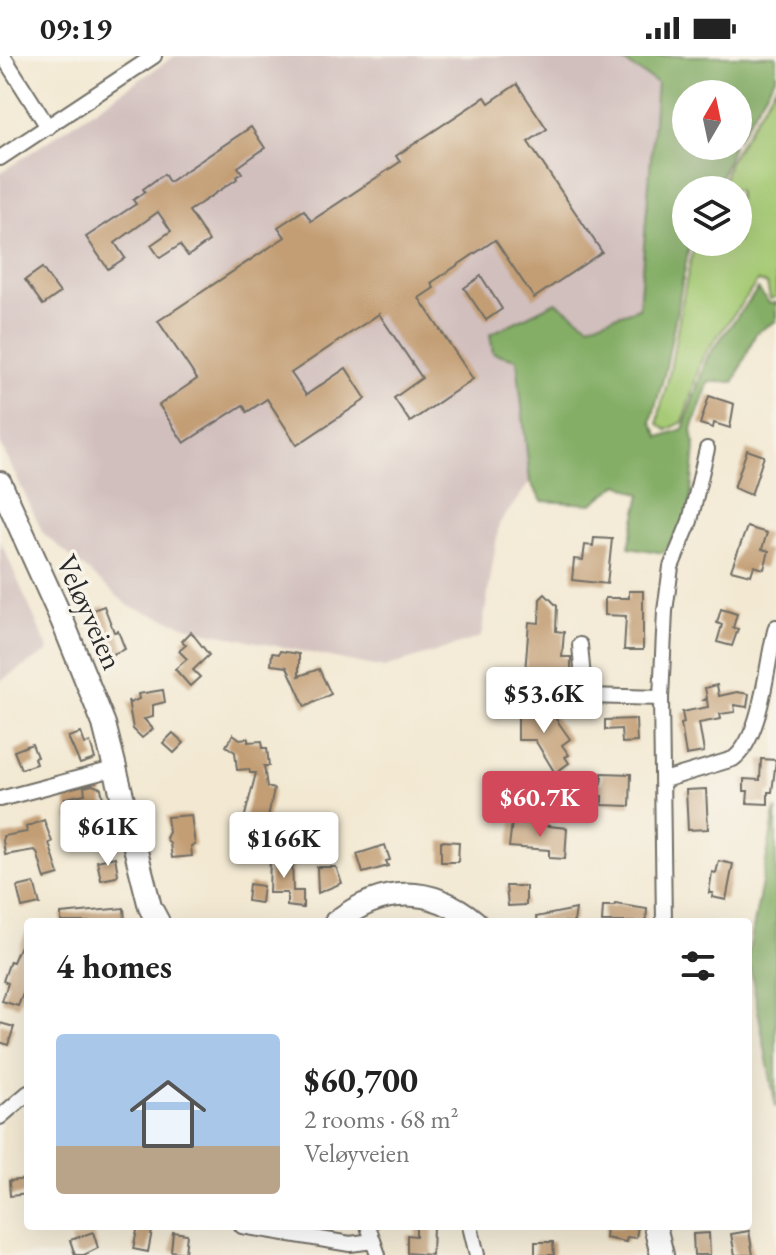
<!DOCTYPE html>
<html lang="en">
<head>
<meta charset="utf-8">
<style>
  :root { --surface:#fff; --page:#f2f2f2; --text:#222; --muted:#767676; --accent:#d1495b }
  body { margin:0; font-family:"EB Garamond",serif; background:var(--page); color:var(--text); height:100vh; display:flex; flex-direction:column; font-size:30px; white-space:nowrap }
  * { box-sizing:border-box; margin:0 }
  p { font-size:26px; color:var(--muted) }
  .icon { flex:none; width:44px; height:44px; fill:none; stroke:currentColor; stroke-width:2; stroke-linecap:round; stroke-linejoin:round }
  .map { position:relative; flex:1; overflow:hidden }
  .details { position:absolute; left:24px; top:862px; width:728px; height:312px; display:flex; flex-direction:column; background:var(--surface); border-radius:8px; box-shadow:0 8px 32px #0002 }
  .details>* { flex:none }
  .needle { width:52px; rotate:9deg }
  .fabs { position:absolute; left:672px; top:24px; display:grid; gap:16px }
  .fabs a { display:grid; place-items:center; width:80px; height:80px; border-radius:50%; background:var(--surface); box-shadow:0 8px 32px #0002; font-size:40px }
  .price { position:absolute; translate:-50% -68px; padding:0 18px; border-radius:8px; background:#fff; color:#222; font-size:26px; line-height:52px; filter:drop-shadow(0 2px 4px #0008) }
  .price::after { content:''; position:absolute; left:50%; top:48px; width:24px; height:18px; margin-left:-12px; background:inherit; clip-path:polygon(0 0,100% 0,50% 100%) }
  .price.active { background:var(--accent); color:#fff }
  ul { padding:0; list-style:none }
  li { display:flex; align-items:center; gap:24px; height:200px; padding:0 32px }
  li span { display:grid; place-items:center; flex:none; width:224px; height:160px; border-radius:8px; color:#555 }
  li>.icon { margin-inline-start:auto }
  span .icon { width:96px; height:96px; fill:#fffc; stroke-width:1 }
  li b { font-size:34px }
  h2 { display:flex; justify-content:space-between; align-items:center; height:96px; padding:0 32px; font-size:34px }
  .status { display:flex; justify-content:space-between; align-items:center; height:56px; padding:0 40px; background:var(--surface); direction:ltr }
  .status svg { height:22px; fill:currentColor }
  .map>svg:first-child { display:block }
  .industrial { fill:#d1bfbd }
  .green { fill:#a6ca74; stroke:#687a50; stroke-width:2 }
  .forest { fill:#84ae66; stroke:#586c48; stroke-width:2 }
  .building { fill:#c39e75 }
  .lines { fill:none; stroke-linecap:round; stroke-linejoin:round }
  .street-casing { stroke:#716e66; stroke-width:18 }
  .secondary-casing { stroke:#716e66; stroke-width:26 }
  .street { stroke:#fff; stroke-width:14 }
  .secondary { stroke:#fff; stroke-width:22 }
  .labels { text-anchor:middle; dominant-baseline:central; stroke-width:7; stroke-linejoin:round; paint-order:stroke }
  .street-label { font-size:30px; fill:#2b2b2b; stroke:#f7f3e8 }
</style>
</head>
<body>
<div class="status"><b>09:19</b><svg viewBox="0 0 49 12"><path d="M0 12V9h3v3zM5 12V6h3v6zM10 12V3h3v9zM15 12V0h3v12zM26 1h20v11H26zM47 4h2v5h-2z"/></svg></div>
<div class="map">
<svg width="776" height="1199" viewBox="0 0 776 1199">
  <rect width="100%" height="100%" fill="#f7f3e8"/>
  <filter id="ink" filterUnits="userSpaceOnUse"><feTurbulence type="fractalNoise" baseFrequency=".0125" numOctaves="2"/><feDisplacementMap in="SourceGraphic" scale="16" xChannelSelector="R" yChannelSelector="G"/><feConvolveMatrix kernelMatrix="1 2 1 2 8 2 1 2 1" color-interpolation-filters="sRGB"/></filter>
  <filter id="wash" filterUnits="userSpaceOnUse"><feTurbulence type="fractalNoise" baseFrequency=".006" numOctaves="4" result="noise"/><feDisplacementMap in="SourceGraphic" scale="32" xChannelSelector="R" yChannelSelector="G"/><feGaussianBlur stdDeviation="1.8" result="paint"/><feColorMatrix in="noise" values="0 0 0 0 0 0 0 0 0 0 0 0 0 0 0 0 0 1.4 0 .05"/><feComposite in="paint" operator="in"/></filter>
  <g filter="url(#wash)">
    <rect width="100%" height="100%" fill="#f3e9d3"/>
    <g class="industrial">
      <polygon points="175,0 615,0 657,27 639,252 589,270 517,302 530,426 499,468 481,581 384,612 198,574 129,550 43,477 0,387 0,117"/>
      <polygon points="0,484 49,595 0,625"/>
    </g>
    <path class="green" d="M 776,29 L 776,241 L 770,243 L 767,228 L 758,225 L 702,302 L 683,366 L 667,374 L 658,368 C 659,350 667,332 670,314 C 678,271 684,229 695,186 L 738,186 L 738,134 L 721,134 L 729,106 Z"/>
    <g class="forest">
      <polygon points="615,0 776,0 776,20 738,82 738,38 686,38 686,90 733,90 716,134 686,134 686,186 690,186 665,316 651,366 659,381 683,373 707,301 758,233 769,247 776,246 776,265 756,277 734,326 709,326 692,373 695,392 689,460 663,497 629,491 641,438 619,428 592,448 542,445 530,426 517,303 493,297 490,278 556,246 589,269 639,252 657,27"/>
      <polygon points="776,752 776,1052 748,900"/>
    </g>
    <g id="blocks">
      <g class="building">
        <polygon points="517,28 547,73 528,86 602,196 534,242 495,184 431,227 434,232 419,242 473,323 410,366 394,342 422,322 379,258 291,317 306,339 346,312 366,343 297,389 267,343 247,356 243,349 184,387 159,349 197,323 158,265 285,181 278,171 304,154 311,165 400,106 396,100 485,41 489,47"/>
        <polygon points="251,71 265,92 238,111 242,117 236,121 237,123 189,155 209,185 188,200 180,189 160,202 151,189 171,175 158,156 115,187 125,202 108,213 86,181 136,148 133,144 145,136 143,133 164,118 169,126"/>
        <polygon points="42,212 60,237 43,249 25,224"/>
        <polygon points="481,220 502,253 486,264 464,232"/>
        <polygon points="709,340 734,348 730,372 714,367 713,372 700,368"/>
        <polygon points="747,394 764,400 751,439 734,432"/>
        <polygon points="747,471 767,477 762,493 769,495 764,513 754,510 751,519 731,514"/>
        <polygon points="594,482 612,483 607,528 572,524 574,503 583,504 585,489 593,490"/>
        <polygon points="629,535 643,535 643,594 624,594 626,560 605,559 605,542 629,542"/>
        <polygon points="545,538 557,550 556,575 564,576 562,601 571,601 571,620 525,617 529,566 539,567 540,543"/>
        <polygon points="104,550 114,576 118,575 125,593 106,601 90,555"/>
        <polygon points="721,553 737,558 733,572 738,573 732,590 717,586 722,569 717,567"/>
        <polygon points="191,576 209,599 193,614 200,621 190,630 175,613 187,603 179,595 186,589 182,585"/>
        <polygon points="280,595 299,598 299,620 319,613 331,638 305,651 287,611 271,609 272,597 279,598"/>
        <polygon points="717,629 719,640 737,636 749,638 747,651 734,649 735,656 720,658 721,663 699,667 704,696 686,699 681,668 684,667 682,656 708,651 707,644 704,644 707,642 705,632"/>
        <polygon points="163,634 165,646 153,649 153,661 144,663 153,673 142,682 133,673 128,644 130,647 139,643 138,638"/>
        <polygon points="518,653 549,653 570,683 562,689 569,699 565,701 569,707 555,717 535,684 518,684"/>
        <polygon points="636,663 637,686 622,687 621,673 605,674 605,664"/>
        <polygon points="81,677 85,688 90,686 95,703 80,708 68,681"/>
        <polygon points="173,677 184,687 174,697 163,687"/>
        <polygon points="233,678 240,683 248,682 248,686 262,685 263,692 267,692 269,710 264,710 267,731 274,733 259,803 251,801 256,779 252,778 255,766 244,763 256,717 250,717 249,713 237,714 235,696 226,690"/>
        <polygon points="32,688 37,701 34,702 36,708 21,713 14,695"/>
        <polygon points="761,703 776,704 772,736 768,736 768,748 747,747 748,735 744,735 744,723 760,724"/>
        <polygon points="602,717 631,718 630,750 602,749 602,740 598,740 598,727 602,727"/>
        <polygon points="92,729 101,732 106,759 69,766 65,742 85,738 84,731"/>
        <polygon points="706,733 708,773 688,774 686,734"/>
        <polygon points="191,759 195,789 191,790 192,800 172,802 170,788 166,782 169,776 167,761"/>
        <polygon points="44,764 52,786 49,787 59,819 45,823 37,796 34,794 5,799 3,785 3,780 27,776 26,771"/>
        <polygon points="512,766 567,772 565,803 549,802 549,794 509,791"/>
        <polygon points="441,785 459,786 458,806 441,806"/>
        <polygon points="385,789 390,804 386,805 388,810 363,817 357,798"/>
        <polygon points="270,800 292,801 293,835 303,835 303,852 287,850 287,837 269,837"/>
        <polygon points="115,801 118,818 116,821 101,824 97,805"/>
        <polygon points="719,805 733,808 726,844 712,841 713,837 709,837 712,816 716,817"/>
        <polygon points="317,811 336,811 342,827 318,837"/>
        <polygon points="34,827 40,848 22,852 17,831"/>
        <polygon points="249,828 263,830 261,847 247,845"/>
        <polygon points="506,830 526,830 526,849 508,850"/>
        <polygon points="615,848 647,853 646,866 602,866 603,850 614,850"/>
        <polygon points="124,852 125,866 61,866 61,858"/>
        <polygon points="576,853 574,866 537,866 536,861"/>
        <polygon points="28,871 28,926 18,950 2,945 8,927 3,925 10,905 13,906"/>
        <polygon points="0,967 14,971 8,989 0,986"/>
        <polygon points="28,1123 28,1138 10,1140 9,1125"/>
        <polygon points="138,1170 153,1170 148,1196 133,1193"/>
        <polygon points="416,1170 433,1170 432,1199 407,1197 407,1179 416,1180"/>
        <polygon points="606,1170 638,1170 636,1182 627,1181 626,1186 605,1182"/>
        <polygon points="749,1175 753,1199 735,1199 731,1178"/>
        <polygon points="93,1176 98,1192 84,1199 75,1199 70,1184"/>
        <polygon points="173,1176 187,1178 185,1197 171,1195"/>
        <polygon points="709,1177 710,1199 694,1199 693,1178"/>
        <polygon points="535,1186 553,1186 554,1199 535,1199"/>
      </g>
    </g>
  </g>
  <g filter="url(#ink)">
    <use href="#blocks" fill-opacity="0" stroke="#716e66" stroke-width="2"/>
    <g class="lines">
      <defs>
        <g id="street">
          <polyline points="3,0 48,71"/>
          <polyline points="0,102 154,0"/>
          <polyline points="580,589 584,633 587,640 661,642"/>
          <path d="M 664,724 L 733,703 C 763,681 766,606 776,571"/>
          <polyline points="0,743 117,712"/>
          <polyline points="664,866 661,642 665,555 671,511 690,465 707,393"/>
          <polyline points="0,1061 28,1037"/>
          <polyline points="242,1170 350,1188 373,1185"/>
          <polyline points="368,1170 378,1199"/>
          <polyline points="470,1170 477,1199"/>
        </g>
        <g id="secondary">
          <polyline points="0,427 62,564 104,668 150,851 158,866"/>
          <path d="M 336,866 C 381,831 429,828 475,866"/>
          <polyline points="655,1170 662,1199"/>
        </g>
      </defs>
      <use href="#street" class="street-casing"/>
      <use href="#secondary" class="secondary-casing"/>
      <use href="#street" class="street"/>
      <use href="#secondary" class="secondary"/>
    </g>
  </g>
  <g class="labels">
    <g class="street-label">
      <text transform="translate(90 556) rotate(66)">Veløyveien</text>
    </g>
  </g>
</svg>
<div class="fabs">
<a><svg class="needle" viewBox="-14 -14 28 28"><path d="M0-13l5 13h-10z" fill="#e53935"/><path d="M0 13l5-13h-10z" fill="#767676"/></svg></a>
<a><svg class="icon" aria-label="layers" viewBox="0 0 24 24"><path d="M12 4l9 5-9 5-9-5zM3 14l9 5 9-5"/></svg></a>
</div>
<b class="price" style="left:544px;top:679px">$53.6K</b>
<b class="price active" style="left:540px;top:783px">$60.7K</b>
<b class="price" style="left:108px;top:812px">$61K</b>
<b class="price" style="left:284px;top:824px">$166K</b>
<section class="details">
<h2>4 homes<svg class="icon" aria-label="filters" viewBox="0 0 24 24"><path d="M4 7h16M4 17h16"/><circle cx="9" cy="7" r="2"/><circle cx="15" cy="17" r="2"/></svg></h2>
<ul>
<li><span style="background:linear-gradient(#a9c7e8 70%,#b9a48a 0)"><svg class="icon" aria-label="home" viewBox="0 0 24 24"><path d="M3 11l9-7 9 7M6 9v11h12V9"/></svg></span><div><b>$60,700</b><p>2 rooms · 68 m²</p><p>Veløyveien</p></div></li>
</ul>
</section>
</div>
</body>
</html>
